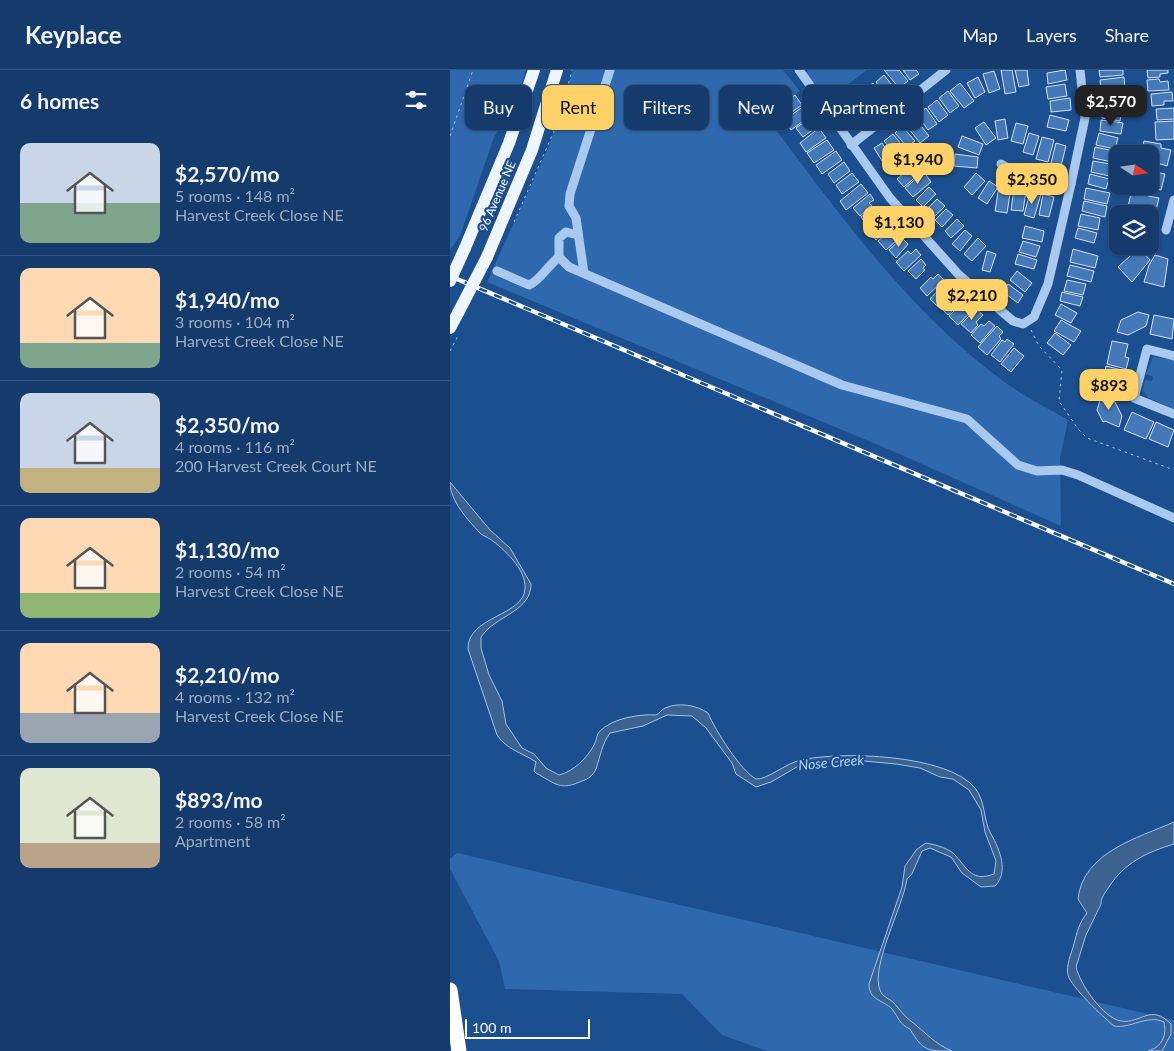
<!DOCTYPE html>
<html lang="en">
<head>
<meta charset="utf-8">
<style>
  :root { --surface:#143b6b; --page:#1d4271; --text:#f1f3f6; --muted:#9dadc1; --line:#33557e; --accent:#ffd166 }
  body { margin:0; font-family:Lato,sans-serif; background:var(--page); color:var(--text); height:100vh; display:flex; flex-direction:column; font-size:19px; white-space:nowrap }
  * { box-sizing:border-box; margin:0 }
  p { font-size:16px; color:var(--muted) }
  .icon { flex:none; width:28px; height:28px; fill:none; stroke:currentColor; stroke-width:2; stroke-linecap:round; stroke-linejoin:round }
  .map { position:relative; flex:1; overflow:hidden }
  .side { display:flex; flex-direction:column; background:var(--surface); width:450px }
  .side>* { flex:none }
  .banner { position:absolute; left:15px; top:15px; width:475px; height:45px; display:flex; gap:10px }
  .needle { width:32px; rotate:103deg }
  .controls { position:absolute; left:659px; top:75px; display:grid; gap:10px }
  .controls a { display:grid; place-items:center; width:50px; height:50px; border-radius:10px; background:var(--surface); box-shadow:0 1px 4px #0004,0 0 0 1px var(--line); font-size:25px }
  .scale { position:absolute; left:15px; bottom:12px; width:125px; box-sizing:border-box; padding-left:5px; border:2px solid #fff; border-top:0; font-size:14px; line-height:18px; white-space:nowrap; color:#fff; -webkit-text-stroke:4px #1b4f8f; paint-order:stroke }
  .price { position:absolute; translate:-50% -42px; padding:0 11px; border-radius:10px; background:var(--accent); color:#111; font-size:16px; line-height:32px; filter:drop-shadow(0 1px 2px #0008) }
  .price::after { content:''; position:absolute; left:50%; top:30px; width:15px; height:11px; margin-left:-8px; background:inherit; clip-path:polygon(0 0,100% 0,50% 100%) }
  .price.current { background:#222; color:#fff }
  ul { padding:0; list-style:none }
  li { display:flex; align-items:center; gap:15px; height:125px; padding:0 20px }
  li+li { border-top:1px solid var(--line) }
  li span { display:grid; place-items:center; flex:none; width:140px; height:100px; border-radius:10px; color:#555 }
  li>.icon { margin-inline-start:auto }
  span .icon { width:60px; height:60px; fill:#fffc; stroke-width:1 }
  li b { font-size:21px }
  h2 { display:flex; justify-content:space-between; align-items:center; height:60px; padding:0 20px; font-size:21px }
  .pill { padding:0 18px; border-radius:10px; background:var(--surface); box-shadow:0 1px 4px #0004,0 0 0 1px var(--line); font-size:18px; line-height:45px }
  .pill.current { background:var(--accent); color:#111 }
  header { display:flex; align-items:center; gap:30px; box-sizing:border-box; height:70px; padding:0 25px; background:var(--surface); border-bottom:1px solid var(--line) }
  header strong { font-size:24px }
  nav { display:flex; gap:28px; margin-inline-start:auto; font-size:18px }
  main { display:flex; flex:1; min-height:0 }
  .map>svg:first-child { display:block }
  .green { fill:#2e69ad }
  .water { fill:#3c6290; stroke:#9cc4f0 }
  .building { fill:#4478b7; stroke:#cfe3fa }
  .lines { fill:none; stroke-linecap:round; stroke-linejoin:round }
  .path { stroke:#a9c9ee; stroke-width:1; stroke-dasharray:2.5 4; stroke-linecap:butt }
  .minor { stroke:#a9c9ee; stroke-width:9 }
  .major { stroke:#f0f6ff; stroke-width:12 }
  .highway { stroke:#fff; stroke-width:15 }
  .rail-casing { stroke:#fff; stroke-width:4.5 }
  .rail { stroke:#1b4f8f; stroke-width:2.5; stroke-dasharray:8; stroke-linecap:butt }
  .major-bridge { stroke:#f0f6ff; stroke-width:12 }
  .labels { text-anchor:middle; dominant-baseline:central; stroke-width:4.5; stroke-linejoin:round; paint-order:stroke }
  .street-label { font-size:12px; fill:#fff; stroke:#1b4f8f }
  .water-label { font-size:14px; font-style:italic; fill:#b5d3f5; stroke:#1b4f8f }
</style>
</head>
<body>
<header>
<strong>Keyplace</strong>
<nav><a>Map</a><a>Layers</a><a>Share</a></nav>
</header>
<main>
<section class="side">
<h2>6 homes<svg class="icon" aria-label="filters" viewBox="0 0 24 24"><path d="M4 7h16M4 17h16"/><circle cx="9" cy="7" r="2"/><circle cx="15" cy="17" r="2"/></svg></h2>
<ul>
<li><span style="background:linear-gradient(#c9d6e8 60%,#7fa58c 0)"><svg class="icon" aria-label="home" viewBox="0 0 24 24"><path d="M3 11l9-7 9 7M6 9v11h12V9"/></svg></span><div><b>$2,570/mo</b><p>5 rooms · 148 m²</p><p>Harvest Creek Close NE</p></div></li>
<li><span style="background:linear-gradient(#ffd9b3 75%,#7fa58c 0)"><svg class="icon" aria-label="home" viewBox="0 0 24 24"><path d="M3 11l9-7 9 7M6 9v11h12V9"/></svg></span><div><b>$1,940/mo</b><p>3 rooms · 104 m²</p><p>Harvest Creek Close NE</p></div></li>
<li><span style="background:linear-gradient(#c9d6e8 75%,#c2b280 0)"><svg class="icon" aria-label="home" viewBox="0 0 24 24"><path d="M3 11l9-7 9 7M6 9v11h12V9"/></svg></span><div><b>$2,350/mo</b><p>4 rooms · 116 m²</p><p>200 Harvest Creek Court NE</p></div></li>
<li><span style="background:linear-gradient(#ffd9b3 75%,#8fb573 0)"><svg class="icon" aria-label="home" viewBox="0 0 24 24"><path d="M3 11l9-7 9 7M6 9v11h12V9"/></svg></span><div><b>$1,130/mo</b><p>2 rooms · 54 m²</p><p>Harvest Creek Close NE</p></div></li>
<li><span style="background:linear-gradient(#ffd9b3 70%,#9aa5b1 0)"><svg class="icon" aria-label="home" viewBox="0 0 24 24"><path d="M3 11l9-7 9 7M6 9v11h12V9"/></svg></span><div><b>$2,210/mo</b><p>4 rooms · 132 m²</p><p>Harvest Creek Close NE</p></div></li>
<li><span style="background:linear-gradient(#dfe7d0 75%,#b9a48a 0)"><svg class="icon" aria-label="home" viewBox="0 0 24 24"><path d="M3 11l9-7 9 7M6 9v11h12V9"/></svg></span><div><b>$893/mo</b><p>2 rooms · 58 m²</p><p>Apartment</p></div></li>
</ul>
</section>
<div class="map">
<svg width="724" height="981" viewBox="0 0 724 981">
  <rect width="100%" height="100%" fill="#1b4f8f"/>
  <g class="green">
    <polygon points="0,0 76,0 66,34 44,67 10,166 0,180"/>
    <path d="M 123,0 L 333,0 L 350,21 L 315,45 C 386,140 457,240 553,311 C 573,326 597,338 618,350 L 610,388 L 611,456 L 445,382 L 37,212 L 99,76 Z"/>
    <polygon points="359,0 417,0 377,31 355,3"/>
    <polygon points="703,287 724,290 724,339 698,328 693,321 695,310 702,311 703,307 696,304"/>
    <polygon points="7,783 724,950 724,981 317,981 272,965 232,924 55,919 49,891 0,799 0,789"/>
  </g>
  <g class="water">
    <path d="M 0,412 L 40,460 L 60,478 L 81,514 C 81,540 50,545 35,562 L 31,567 L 31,578 L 39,605 L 52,631 L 56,654 L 72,678 L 84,684 L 96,698 L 109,705 C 123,702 138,687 144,675 C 147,670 146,665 150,661 C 163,648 189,644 206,645 C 210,643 211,640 215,638 C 229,632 246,635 258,643 C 265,660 291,701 306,709 C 317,710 336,693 351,690 C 391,681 497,684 525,718 C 536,732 533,750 541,764 C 550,780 559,802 545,816 L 531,817 L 512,803 L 501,787 L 480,778 L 472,781 L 462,804 L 457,809 C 453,837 420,897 430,920 C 432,927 439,928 444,933 C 450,940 454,946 462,952 C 476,963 485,974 502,981 C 477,981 473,981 460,959 C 449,954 449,948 442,939 C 434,930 419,931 419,914 L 452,817 L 455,796 L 467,779 L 476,773 C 486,775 499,778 506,786 C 518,800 523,812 544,804 L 546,791 L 535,762 L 531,740 L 519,720 L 503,709 L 490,707 L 470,698 L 446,694 L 414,691 L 385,692 L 352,694 L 321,712 L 306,717 L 286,704 L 282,693 L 256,658 L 242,646 L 217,645 L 193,656 L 160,663 C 152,674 150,687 146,699 C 143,706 138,709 132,711 C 110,721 106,714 86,703 L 84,701 L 86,692 C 71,682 57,680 47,665 L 18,579 C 17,546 75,546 75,518 C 76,499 54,479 40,469 C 37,467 33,466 30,463 C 18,450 0,431 0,412 Z"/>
    <path d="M 724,752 L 724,774 C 697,782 674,793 659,817 C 655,823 651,827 651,834 L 636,865 L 626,897 C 630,914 653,948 671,951 C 692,954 700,933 721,954 L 721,964 L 712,981 L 698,981 C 712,977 717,966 714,952 C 697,944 681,959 664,956 C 653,947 621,917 618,905 C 616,895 621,884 624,874 C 627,862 629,853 637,843 L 628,829 C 633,782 688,768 724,752 Z"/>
  </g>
  <g class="building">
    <polygon points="434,0 449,0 458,11 449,18"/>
    <polygon points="453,0 466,0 469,4 460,10"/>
    <polygon points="551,0 562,0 566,22 555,24"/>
    <polygon points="565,0 577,0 579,15 569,17"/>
    <polygon points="615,0 617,10 598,14 597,3"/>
    <polygon points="649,0 673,0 673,5 650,7"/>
    <polygon points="697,0 718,0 718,3 710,4 710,7 698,8"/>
    <polygon points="544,1 550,19 539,23 533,4"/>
    <polygon points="434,5 446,20 437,27 426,12"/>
    <polygon points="528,7 535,22 525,28 517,13"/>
    <polygon points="674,7 675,19 651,21 650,10"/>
    <polygon points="709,9 710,12 718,11 719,20 698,21 697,10"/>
    <polygon points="423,13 435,29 426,36 414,20"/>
    <polygon points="510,13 524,31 514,38 500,21"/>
    <polygon points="615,14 617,26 598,29 596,17"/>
    <polygon points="498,21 509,36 500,43 489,28"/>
    <polygon points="672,21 673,32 652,34 651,23"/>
    <polygon points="413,22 425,36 415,44 404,29"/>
    <polygon points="722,22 723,31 714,31 714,35 702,36 701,24"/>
    <polygon points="345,25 352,35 332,49 325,39"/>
    <polygon points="620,28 621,40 601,42 600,31"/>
    <polygon points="402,30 414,45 404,52 393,37"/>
    <polygon points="487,30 498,45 489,52 478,37"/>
    <polygon points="653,35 672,38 670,51 652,48"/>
    <polygon points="354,36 360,46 341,60 334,50"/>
    <polygon points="476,38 487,54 478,60 467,44"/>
    <polygon points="724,38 724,49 707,50 706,39"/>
    <polygon points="600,45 619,50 616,61 597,57"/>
    <polygon points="361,47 368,56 353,67 346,58"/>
    <polygon points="464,47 479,66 470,73 455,54"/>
    <polygon points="555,49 558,68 548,70 545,51"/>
    <polygon points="651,50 673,53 671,64 650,61"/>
    <polygon points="724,51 724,69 706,70 705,52"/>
    <polygon points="534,52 546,68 536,75 525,58"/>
    <polygon points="566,53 578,56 573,74 561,71"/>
    <polygon points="452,56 465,71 457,77 445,63"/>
    <polygon points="369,58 376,68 356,82 350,73"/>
    <polygon points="579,63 589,66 583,85 573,82"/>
    <polygon points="649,63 668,68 665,79 646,75"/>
    <polygon points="443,64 455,79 446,86 434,71"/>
    <polygon points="512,66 533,74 529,85 508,77"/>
    <polygon points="592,67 604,70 598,92 586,89"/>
    <polygon points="377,70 384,80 364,93 357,83"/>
    <polygon points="694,71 711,74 711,78 721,80 717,96 707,93 706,96 700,95 700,84 691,84"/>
    <polygon points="432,73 443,89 434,94 424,78"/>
    <polygon points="606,73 616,76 611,96 601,93"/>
    <polygon points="645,77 664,81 662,92 643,88"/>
    <polygon points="386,81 392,90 372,104 366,95"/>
    <polygon points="505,84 528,87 527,98 504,96"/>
    <polygon points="643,91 666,95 664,107 641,102"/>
    <polygon points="394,92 400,101 384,113 378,104"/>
    <polygon points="462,96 469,104 454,117 447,109"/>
    <polygon points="700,98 706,99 705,102 715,104 711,120 701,118 700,121 683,117 700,116"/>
    <polygon points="474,102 481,112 463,127 455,118"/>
    <polygon points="402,103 409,112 392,124 386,115"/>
    <polygon points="526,103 535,111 522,125 514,117"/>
    <polygon points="640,104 659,109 656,119 638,114"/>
    <polygon points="539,111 548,117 537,134 528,128"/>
    <polygon points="411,114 418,123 396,140 390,131"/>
    <polygon points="549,116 561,118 557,143 545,141"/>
    <polygon points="479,117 486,124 473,137 466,130"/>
    <polygon points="636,118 660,123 657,134 634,129"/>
    <polygon points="564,119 576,121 573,141 561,140"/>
    <polygon points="682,119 699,123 698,126 709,128 705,144 677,141"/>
    <polygon points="580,122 591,124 584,148 574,145"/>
    <polygon points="420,124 424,130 419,133 422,136 410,146 403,138"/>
    <polygon points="593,124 604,127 599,147 589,145"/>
    <polygon points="487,129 495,136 484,147 476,140"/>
    <polygon points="634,131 657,136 655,147 632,141"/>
    <polygon points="430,138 435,144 418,157 411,147 421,140 424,143"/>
    <polygon points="496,139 503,145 492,157 485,150"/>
    <polygon points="631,144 650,148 648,160 628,156"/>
    <polygon points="436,145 442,152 437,157 439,159 426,170 418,160"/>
    <polygon points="507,149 514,156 501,168 495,161"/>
    <polygon points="575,156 594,161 592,172 572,168"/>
    <polygon points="628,158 647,163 644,173 625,168"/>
    <polygon points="447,159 453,165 436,180 428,171 440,161 442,163"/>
    <polygon points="515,160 522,166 510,181 502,174"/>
    <polygon points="452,168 458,174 446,188 439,180"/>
    <polygon points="528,168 536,176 522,191 514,184"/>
    <polygon points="573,171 590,176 586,187 569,182"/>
    <polygon points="466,179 471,185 454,201 446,192 458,181 461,184"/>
    <polygon points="623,179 648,186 645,198 620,192"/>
    <polygon points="691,180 700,190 682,212 668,197 681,185 686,185"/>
    <polygon points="537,181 546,184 540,202 532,200"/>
    <polygon points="568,184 587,190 584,199 565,194"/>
    <polygon points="705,185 718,189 714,217 694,212 699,195"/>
    <polygon points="471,189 476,195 473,198 475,200 466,209 458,201"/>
    <polygon points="620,195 644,201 641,212 617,206"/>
    <polygon points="567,201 582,213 575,222 560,210"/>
    <polygon points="488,204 494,210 477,226 470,218 481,207 483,209"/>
    <polygon points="617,210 636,214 633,225 614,221"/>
    <polygon points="558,214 573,225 568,233 553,222"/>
    <polygon points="497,216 503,221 488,237 480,229 490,218 492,221"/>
    <polygon points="504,222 511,229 509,231 510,232 498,245 490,237"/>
    <polygon points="612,222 633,227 630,236 610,231"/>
    <polygon points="519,232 525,237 508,255 499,246 511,234 514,237"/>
    <polygon points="611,234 627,243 621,253 605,245"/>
    <polygon points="526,239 533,245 526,252 528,255 521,263 511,254"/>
    <polygon points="688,242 699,245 696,256 678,265 667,262 671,250"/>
    <polygon points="704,245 724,249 722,269 700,264"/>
    <polygon points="611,250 631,261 624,272 604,261"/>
    <polygon points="539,251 545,256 530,273 521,265 531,254 534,256"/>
    <polygon points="547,256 553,262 549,266 551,269 537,285 528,277"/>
    <polygon points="605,263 621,275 613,285 597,273"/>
    <polygon points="557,269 564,274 550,292 541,285 552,270 555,272"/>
    <polygon points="662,271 678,274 675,287 679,288 676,299 657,294"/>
    <polygon points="564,278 574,286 561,302 551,294"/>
    <polygon points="656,296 676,301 674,312 669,311 665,324 651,321"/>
    <polygon points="652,324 663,328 672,346 669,357 655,351 653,352 647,340"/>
    <polygon points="682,342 704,352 696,369 674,360"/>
    <polygon points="706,352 724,360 718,377 699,369"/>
  </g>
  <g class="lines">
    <g class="path">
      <polyline points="0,66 23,0"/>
      <polyline points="64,152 109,50 122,0"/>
      <polyline points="581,260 589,276 612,300 609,331 628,359 637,368 724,400"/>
      <polyline points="0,281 8,266"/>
    </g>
    <g class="minor">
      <polyline points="349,0 440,128 509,205 563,251 573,254 584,247 598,214 621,114 635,48 630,0"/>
      <polyline points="401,75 496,0"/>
      <polyline points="551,94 562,100 621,114"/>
      <polyline points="716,160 724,130"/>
      <polyline points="128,165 116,162 109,168 109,187 119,197 392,315 517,349 568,395 587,401 612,400 628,405 724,448"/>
      <path d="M 47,201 L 79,215 C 91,210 98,195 109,187"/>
      <polyline points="134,203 126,148 119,136 120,124 160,0"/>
      <polyline points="724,286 697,279 684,328 724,344"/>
    </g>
    <g class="major">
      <polyline points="15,178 59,73 84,0"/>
      <polyline points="37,187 82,80 107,0"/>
      <polyline points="0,258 8,243"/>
    </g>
    <polyline class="highway" points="0,920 9,981"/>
    <defs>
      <polyline id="rail" points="0,206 724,514"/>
    </defs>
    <use href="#rail" class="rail-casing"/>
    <use href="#rail" class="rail"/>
    <g class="major-bridge">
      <polyline points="0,211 15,178"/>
      <polyline points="8,243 37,187"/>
    </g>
  </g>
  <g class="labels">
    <g class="street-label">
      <text transform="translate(47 126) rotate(-67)">96 Avenue NE</text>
    </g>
    <g class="water-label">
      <text transform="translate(381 692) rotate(-5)">Nose Creek</text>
    </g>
  </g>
</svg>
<div class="controls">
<a><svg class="needle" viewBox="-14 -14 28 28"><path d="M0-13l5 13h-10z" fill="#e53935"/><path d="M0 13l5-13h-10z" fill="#9dadc1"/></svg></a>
<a><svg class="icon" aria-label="layers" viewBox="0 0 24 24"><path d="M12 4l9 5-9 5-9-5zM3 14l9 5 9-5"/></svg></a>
</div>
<div class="scale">100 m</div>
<b class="price current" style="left:661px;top:57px">$2,570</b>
<b class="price" style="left:468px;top:115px">$1,940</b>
<b class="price" style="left:582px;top:135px">$2,350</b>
<b class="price" style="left:449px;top:178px">$1,130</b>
<b class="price" style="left:522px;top:251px">$2,210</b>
<b class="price" style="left:659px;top:341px">$893</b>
<div class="banner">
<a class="pill">Buy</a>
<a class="pill current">Rent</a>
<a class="pill">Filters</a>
<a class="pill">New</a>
<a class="pill">Apartment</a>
</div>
</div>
</main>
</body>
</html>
